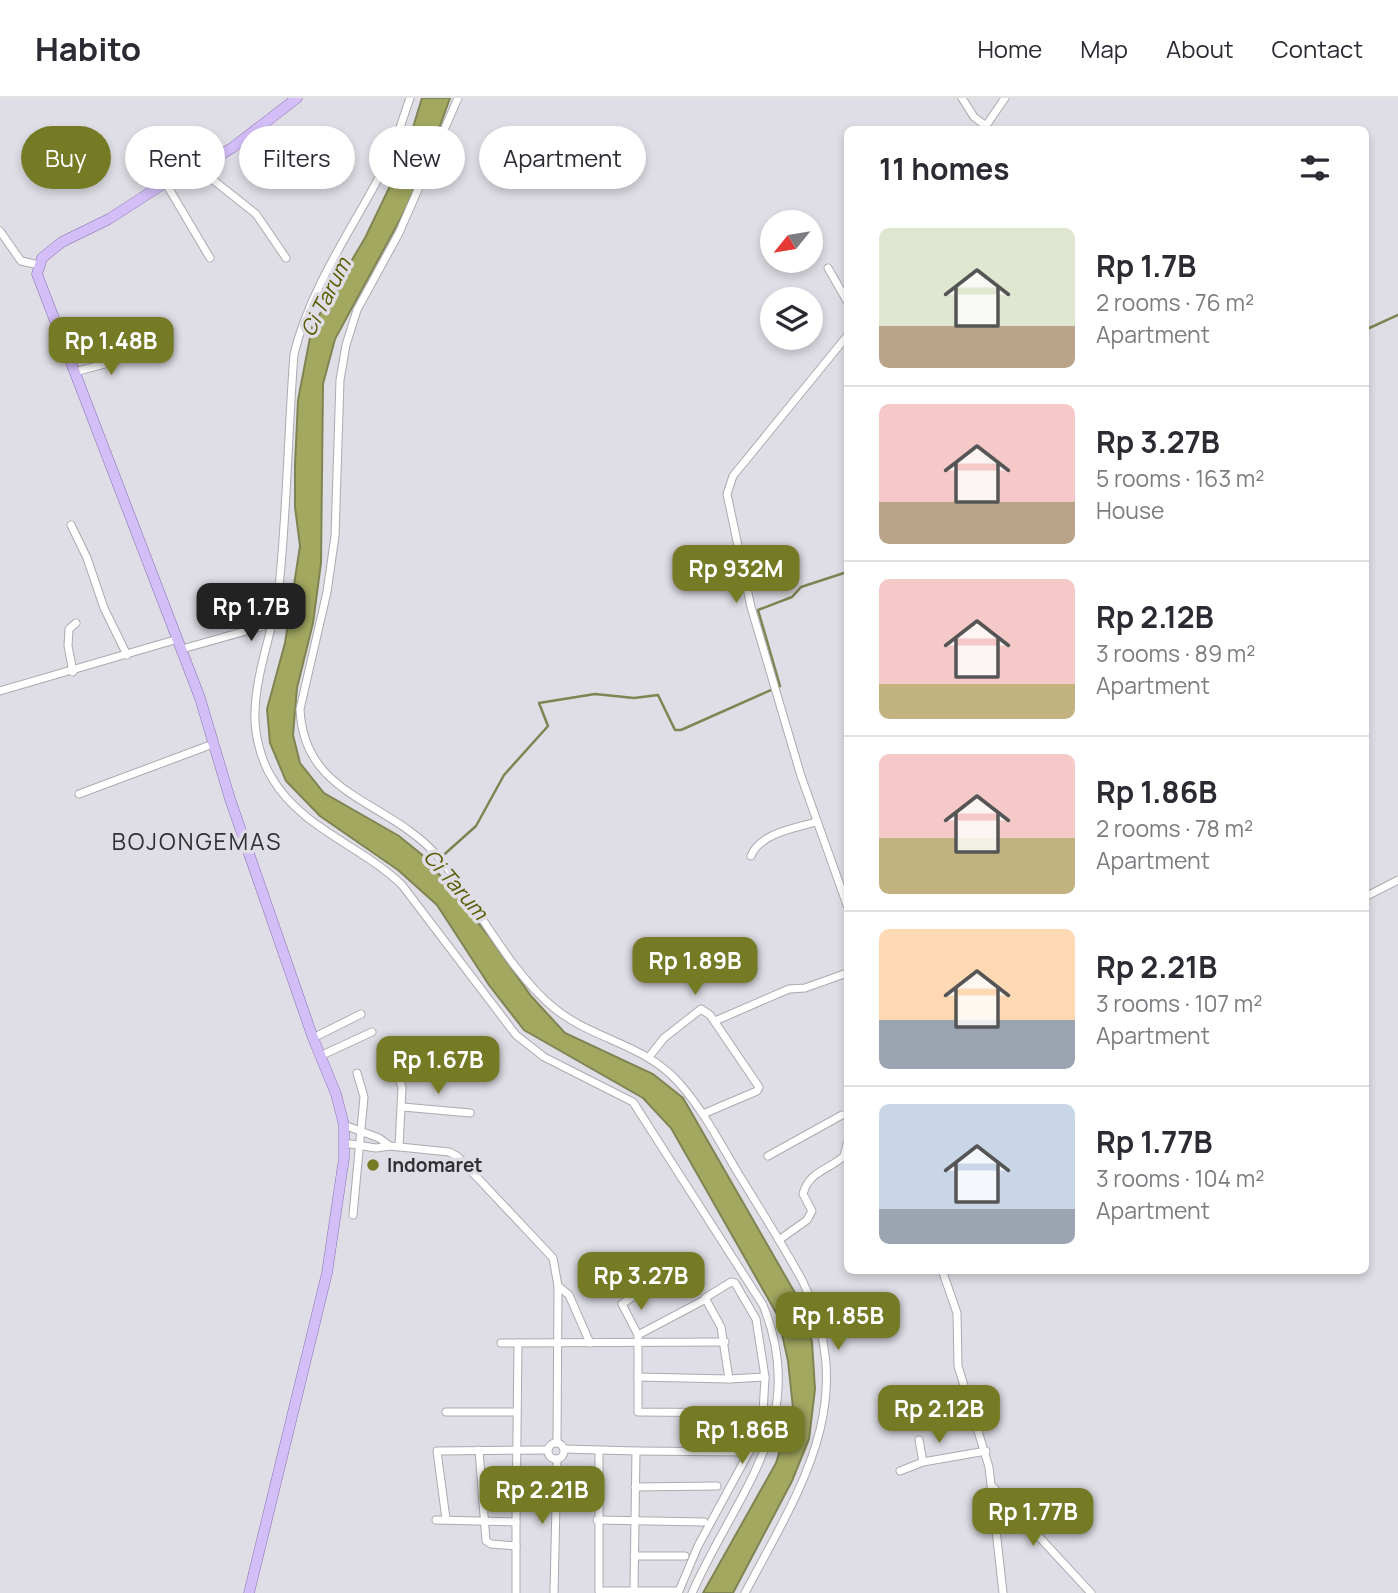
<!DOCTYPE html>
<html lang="en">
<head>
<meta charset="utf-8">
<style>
  :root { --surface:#fff; --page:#f7f7f7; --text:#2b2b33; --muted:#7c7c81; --line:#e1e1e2; --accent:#757b24 }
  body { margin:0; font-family:Manrope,sans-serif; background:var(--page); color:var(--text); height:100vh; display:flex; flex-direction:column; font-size:26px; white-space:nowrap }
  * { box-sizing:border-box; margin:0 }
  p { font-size:23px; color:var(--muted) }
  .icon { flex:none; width:38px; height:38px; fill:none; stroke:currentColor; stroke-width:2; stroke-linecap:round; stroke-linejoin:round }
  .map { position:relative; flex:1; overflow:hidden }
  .drawer { position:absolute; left:844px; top:28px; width:525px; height:1148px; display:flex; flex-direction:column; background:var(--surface); border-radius:10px; box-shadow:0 4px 10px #0003 }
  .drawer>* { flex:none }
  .top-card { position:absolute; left:21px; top:28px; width:665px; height:63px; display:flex; gap:14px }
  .needle { width:46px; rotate:240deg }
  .controls { position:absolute; left:760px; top:112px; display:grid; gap:14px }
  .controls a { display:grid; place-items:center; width:63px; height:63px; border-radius:50%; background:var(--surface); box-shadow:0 4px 10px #0003; font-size:35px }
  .price { position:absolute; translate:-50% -60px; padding:0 16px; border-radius:14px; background:var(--accent); color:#fff; font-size:23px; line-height:46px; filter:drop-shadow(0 2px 4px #0008) }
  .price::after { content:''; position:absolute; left:50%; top:42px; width:21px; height:16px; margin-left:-10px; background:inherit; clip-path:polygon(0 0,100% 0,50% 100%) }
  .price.on { background:#222; color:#fff }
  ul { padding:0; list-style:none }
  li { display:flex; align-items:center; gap:21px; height:175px; padding:0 35px }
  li+li { border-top:2px solid var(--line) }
  li span { display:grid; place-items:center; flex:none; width:196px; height:140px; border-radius:10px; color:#555 }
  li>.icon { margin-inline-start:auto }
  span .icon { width:84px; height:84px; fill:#fffc; stroke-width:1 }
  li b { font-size:30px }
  h2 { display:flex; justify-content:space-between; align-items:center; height:84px; padding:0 35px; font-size:30px }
  .chip { padding:0 24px; border-radius:32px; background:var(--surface); box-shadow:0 4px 10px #0003; font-size:24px; line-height:63px }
  .chip.on { background:var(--accent); color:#fff }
  header { display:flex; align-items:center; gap:42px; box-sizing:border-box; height:98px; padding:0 35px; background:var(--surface); border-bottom:2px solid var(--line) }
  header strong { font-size:33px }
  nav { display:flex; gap:38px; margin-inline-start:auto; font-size:24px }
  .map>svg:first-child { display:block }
  .water { fill:#a2a860; stroke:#808452; stroke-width:2 }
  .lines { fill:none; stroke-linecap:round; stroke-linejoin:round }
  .stream { stroke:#808452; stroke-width:2.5 }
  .minor-casing { stroke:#acaab1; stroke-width:9 }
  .major-casing { stroke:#8770b0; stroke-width:11 }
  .minor { stroke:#fff; stroke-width:7 }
  .major { stroke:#d3bef8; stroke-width:10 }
  .poi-dot { fill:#757b24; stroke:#dfdde5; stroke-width:2.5 }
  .labels { text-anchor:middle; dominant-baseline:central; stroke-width:7; stroke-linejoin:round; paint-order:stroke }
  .poi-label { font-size:19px; font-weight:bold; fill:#303033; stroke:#dfdde5; text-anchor:start }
  .water-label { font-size:21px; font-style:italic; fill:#575b01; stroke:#dfdde5 }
  .quarter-label { font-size:23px; letter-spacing:2px; fill:#303033; stroke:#dfdde5 }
</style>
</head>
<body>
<header>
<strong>Habito</strong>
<nav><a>Home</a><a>Map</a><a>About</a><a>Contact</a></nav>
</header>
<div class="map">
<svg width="1398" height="1495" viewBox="0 0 1398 1495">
  <rect width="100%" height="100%" fill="#dfdde5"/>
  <polygon class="water" points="422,0 450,0 427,64 403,116 335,241 323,286 321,465 313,525 297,590 293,637 300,665 324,695 399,738 426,760 488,837 531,898 565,935 653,976 683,1000 799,1202 812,1244 815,1291 809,1341 792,1383 733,1495 703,1495 776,1365 793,1310 788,1263 778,1218 671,1030 643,1000 524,932 489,887 437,807 398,772 320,718 286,683 270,645 267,611 285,545 300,448 295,409 295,367 298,302 312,229 365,140 404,59"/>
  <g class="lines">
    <g class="stream">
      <polyline points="1365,232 1398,217"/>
      <polyline points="433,773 438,762 476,728 504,677 548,628 539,605 595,596 634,600 658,597 675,632 681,632 780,588 758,512 792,499 801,489 847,474"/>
    </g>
    <defs>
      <g id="minor">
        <path d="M 410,0 C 402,22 396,45 386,66 C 354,129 311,187 294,256 C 288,334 287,412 279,489 C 274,531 256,572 255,614 C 254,635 261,663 272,680 C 301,730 362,748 402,787 L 516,937 L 544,959 L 633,1004 L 763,1207 C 811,1324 736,1395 692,1495"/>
        <path d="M 458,0 L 399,135 L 357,212 L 346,247 L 340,282 L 335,438 L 327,494 L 300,611 C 304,701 391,701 441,762 C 478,808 509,873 554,910 C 593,942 646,946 680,986 C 702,1011 718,1041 735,1070 C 758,1108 782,1145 803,1184 C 861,1303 800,1391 745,1495"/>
        <polyline points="962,0 974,19 986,28"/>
        <polyline points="983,32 1005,0"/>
        <polyline points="198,70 256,116 286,160"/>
        <polyline points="165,84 210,160"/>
        <polyline points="0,133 21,163 39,167"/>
        <polyline points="828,170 847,203"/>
        <polyline points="847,238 733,378 727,396 751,509 801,678 847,807"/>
        <polyline points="75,274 108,265 132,250"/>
        <polyline points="71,427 87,460 104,510 127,557"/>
        <polyline points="182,551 271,526"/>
        <polyline points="73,574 68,548 69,531 76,525"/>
        <polyline points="0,593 178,541"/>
        <polyline points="79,696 213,646"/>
        <path d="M 751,758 C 760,735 795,730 816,724"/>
        <polyline points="1365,799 1398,782"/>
        <polyline points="715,923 789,891 805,890 847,875"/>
        <polyline points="313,940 361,916"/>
        <polyline points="391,957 402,989 399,1049"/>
        <polyline points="320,958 372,934"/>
        <polyline points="649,959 664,940 701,911 710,917 759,989 757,993 703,1016"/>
        <polyline points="397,974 438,975"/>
        <polyline points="398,974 425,958"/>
        <polyline points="403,1009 470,1015"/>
        <polyline points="344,1027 379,1040 390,1048 376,1050 344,1045"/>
        <polyline points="390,1048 449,1054 457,1058 553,1160 558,1188 557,1345"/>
        <polyline points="768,1058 842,1017"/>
        <polyline points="353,1117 364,999 357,975"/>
        <path d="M 779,1142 L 807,1122 L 812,1113 L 803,1096 C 809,1073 829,1072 844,1058 L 847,1046"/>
        <polyline points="942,1172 957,1215 958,1268 989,1369 1003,1495"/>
        <polygon points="731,1184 735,1185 756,1221 765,1279 729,1281 721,1229 705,1200"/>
        <polyline points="558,1188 569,1197 590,1245"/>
        <polyline points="706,1201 638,1237 638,1314 763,1315"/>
        <polyline points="638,1237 622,1206 644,1191"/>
        <polyline points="822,1237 867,1224"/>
        <polyline points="501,1245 725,1244"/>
        <polyline points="638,1279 729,1281"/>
        <polyline points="909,1307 928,1304 936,1307 968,1298"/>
        <polyline points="446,1314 516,1314"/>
        <polyline points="919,1342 923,1364"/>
        <circle cx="556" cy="1353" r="8"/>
        <polyline points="564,1351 636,1353 634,1492"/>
        <polyline points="479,1352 486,1443 491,1446 516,1448"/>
        <polyline points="599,1353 599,1493 679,1493 698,1448 749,1354"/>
        <polyline points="636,1353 749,1354 763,1315 765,1279"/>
        <polyline points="900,1373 923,1364 986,1353"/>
        <polyline points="635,1389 717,1388"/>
        <polyline points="993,1389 1091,1495"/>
        <polyline points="446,1421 437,1353 547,1352"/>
        <polyline points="436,1422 516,1424 516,1495"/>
        <polyline points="597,1422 704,1424"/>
        <polyline points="516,1424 518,1245"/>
        <polyline points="634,1458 685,1458"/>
        <polyline points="554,1495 557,1361"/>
      </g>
      <polyline id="major" points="249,1495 327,1175 344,1060 344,1027 336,996 313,940 230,701 200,600 37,176 42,160 62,144 109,121 171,81 198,70 232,50 297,0"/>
    </defs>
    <use href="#minor" class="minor-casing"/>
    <use href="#major" class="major-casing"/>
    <use href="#minor" class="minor"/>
    <use href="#major" class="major"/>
  </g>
  <circle class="poi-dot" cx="373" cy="1067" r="7"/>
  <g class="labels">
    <g class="poi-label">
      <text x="387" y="1067">Indomaret</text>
    </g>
    <g class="water-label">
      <text transform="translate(325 199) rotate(-63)">Ci Tarum</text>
      <text transform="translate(456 786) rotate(49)">Ci Tarum</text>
    </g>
    <g class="quarter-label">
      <text x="197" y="743">BOJONGEMAS</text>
    </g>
  </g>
</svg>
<div class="controls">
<a><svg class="needle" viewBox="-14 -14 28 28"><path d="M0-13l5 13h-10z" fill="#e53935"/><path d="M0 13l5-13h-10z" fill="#7c7c81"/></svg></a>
<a><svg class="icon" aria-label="layers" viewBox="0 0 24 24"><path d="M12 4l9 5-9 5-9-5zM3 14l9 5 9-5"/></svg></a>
</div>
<b class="price" style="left:111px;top:279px">Rp 1.48B</b>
<b class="price" style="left:736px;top:507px">Rp 932M</b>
<b class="price on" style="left:251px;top:545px">Rp 1.7B</b>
<b class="price" style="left:695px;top:899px">Rp 1.89B</b>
<b class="price" style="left:438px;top:998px">Rp 1.67B</b>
<b class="price" style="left:641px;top:1214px">Rp 3.27B</b>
<b class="price" style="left:838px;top:1254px">Rp 1.85B</b>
<b class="price" style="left:939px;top:1347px">Rp 2.12B</b>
<b class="price" style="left:742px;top:1368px">Rp 1.86B</b>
<b class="price" style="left:542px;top:1428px">Rp 2.21B</b>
<b class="price" style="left:1033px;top:1450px">Rp 1.77B</b>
<div class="top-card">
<a class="chip on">Buy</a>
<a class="chip">Rent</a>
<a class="chip">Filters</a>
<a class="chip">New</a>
<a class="chip">Apartment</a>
</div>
<section class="drawer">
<h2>11 homes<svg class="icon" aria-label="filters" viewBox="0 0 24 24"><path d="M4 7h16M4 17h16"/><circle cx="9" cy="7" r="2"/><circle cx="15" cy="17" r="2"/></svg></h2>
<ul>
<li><span style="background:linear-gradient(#dfe7d0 70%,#b9a48a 0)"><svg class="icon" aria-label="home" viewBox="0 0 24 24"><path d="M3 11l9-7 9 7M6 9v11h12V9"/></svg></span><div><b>Rp 1.7B</b><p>2 rooms · 76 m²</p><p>Apartment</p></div></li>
<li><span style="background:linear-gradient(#f6c9c9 70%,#b9a48a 0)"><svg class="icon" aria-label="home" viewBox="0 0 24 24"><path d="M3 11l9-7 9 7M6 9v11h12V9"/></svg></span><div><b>Rp 3.27B</b><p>5 rooms · 163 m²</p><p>House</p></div></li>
<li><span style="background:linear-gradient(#f6c9c9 75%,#c2b280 0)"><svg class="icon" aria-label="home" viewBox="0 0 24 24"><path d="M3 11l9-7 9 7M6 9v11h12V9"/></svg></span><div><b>Rp 2.12B</b><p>3 rooms · 89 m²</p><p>Apartment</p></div></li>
<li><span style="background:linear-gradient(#f6c9c9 60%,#c2b280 0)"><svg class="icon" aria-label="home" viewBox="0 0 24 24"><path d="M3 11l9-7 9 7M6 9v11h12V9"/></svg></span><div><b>Rp 1.86B</b><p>2 rooms · 78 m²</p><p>Apartment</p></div></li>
<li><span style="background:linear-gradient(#ffd9b3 65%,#9aa5b1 0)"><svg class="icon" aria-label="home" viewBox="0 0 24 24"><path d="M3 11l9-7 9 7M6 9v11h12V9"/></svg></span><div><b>Rp 2.21B</b><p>3 rooms · 107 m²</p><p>Apartment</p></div></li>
<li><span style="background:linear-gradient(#c9d6e8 75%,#9aa5b1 0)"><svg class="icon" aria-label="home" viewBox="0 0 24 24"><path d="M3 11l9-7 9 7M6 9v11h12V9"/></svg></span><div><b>Rp 1.77B</b><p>3 rooms · 104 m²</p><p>Apartment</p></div></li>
</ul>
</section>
</div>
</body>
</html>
